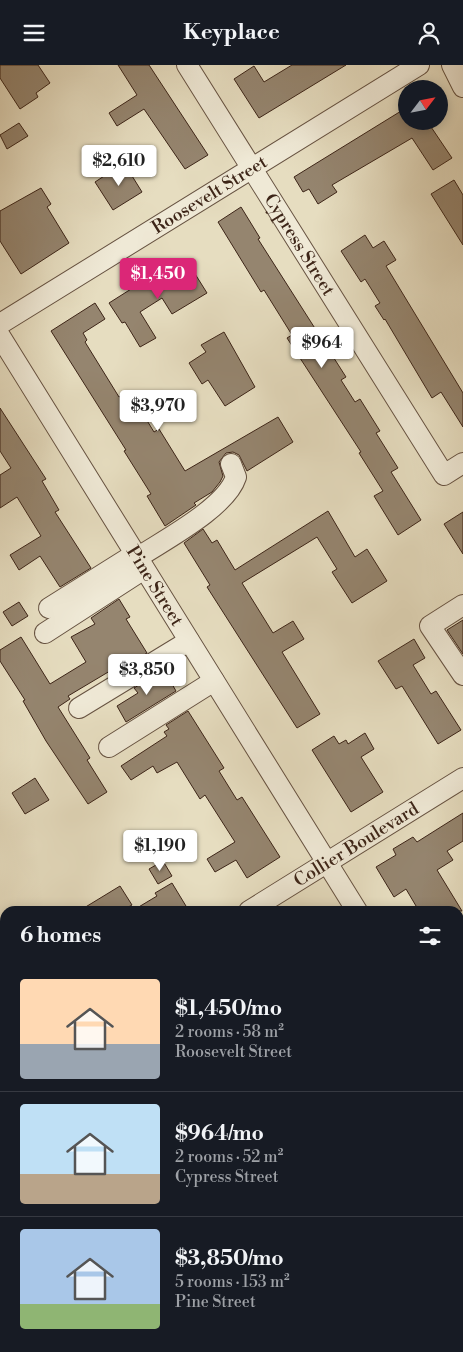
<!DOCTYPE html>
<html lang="en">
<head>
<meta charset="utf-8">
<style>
  :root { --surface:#171b24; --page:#242831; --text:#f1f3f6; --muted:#9ea1a6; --line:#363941; --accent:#db2777 }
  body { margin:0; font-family:"Libre Bodoni",serif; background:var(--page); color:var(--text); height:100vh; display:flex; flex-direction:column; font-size:19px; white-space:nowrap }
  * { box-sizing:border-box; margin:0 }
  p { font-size:16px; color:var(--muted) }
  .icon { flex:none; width:28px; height:28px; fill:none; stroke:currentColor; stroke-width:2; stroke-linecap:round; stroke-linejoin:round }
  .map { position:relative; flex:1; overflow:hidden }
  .side { position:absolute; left:0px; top:841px; width:464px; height:446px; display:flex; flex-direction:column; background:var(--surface); border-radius:15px 15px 0 0; box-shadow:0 2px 12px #0003 }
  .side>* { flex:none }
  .needle { width:32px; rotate:58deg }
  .controls { position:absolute; left:398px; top:15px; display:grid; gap:10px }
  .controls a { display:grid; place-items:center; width:50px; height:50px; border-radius:50%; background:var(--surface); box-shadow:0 2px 12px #0003; font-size:25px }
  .price { position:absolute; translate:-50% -42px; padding:0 11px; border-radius:5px; background:#fff; color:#222; font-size:16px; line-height:32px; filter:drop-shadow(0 1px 2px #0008) }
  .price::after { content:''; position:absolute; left:50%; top:30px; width:15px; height:11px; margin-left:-8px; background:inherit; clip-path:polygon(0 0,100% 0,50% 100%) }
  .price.selected { background:var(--accent); color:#fff }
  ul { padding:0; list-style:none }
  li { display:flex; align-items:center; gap:15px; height:125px; padding:0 20px }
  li+li { border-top:1px solid var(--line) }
  li span { display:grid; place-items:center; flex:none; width:140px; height:100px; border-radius:5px; color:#555 }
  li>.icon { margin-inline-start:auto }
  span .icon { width:60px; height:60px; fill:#fffc; stroke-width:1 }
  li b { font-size:21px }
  h2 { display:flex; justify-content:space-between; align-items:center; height:60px; padding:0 20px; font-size:21px }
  header { display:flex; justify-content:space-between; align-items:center; height:65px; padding:0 20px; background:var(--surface); font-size:22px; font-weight:700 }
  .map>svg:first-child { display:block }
  .building { fill:#95856f; stroke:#3d2518 }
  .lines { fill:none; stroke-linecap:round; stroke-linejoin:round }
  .minor-casing { stroke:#675342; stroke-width:22 }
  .minor { stroke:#efe9d6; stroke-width:20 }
  .labels { text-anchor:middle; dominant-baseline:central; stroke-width:4.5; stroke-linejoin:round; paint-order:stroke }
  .street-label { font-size:18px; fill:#3d2518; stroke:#efe9d6 }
</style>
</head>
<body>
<header><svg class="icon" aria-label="menu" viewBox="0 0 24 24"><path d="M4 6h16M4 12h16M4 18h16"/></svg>Keyplace<svg class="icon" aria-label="person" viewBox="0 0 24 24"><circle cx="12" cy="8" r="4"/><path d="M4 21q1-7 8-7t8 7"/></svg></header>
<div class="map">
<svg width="463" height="1287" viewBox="0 0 463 1287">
  <rect width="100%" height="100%" fill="#e6ddc0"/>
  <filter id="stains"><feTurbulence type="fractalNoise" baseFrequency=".004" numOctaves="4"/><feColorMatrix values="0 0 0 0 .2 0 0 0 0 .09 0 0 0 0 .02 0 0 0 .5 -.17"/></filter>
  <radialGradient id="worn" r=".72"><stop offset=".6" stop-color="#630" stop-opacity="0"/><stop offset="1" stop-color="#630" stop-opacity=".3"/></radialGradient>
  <g class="building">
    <polygon points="0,0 38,0 50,18 36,28 38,32 20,44 0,13"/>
    <polygon points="118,0 149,0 208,90 185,104 144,44 117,61 109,48 137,30"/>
    <polygon points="292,0 346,0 259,53 234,14 254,1 264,17"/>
    <polygon points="406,43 406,56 427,56 452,93 433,105 412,73 332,120 337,127 318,139 309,124 303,127 294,112"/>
    <polygon points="19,58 28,71 7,84 0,70"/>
    <polygon points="124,98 142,127 113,145 95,117"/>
    <polygon points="454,115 463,130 463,180 431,129"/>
    <polygon points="41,123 51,139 47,142 69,178 21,209 0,176 0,146"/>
    <polygon points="241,142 260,173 258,174 346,312 341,315 355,337 360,334 380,366 376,368 398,403 391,407 421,455 398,470 374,431 383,426 359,388 361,387 287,273 292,270 264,225 261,227 218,157"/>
    <polygon points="365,170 373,183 384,176 396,195 386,201 463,328 463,362 441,327 432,333 385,254 384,255 375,241 380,238 365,214 361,217 341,186"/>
    <polygon points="187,196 207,228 172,249 162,233 140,247 156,273 140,282 125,257 122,258 109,238 139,219 143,224"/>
    <polygon points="95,238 105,254 83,268 87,275 85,277 119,332 129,326 154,367 159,364 185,406 278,352 293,377 247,406 239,390 233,387 226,388 219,397 223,411 220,417 212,427 194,438 196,440 165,461 147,431 151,429 124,386 126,385 51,266"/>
    <polygon points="224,267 255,322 225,341 208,315 202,319 189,298 206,287 201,280"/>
    <polygon points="0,343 46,414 42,416 59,445 55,447 91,503 60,522 40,491 19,505 10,490 41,471 17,432 0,443 0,410 11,403 0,386"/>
    <polygon points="328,446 355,492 367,484 387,516 352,538 332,507 337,504 317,472 242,518 273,568 293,556 304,574 282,587 320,649 297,663 207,522 210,520 184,478 203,464 212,478 217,475 235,505"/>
    <polygon points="463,447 463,489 444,459"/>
    <polygon points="119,534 130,552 126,554 147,588 122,603 120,600 68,631 70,634 58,642 90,693 87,695 107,727 88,739 46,676 23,636 25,635 0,596 0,585 21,572 50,619 86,597 71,572 95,559 91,553"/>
    <polygon points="19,537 28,551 12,561 3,547"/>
    <polygon points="463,555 463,589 447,565"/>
    <polygon points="414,574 425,593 413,600 431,629 436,626 461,665 438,679 402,621 396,624 378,596"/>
    <polygon points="164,605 176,626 126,657 117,641 138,628 134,623"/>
    <polygon points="188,646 224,703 219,706 237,735 242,732 280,792 247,813 236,795 215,807 207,794 235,777 205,730 200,734 177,697 157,708 153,701 131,715 121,701 167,671 164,667 169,664 166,660"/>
    <polygon points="365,668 374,684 361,692 383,727 351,747 312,685 334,671 339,679 346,675 348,679"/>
    <polygon points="35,713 49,735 25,749 12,728"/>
    <polygon points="463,748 463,776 447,786 453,795 437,805 462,846 419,846 406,824 394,832 376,802 396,790 393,784 413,772 417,777"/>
    <polygon points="163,796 172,811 158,819 149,804"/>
    <polygon points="172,818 189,846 132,846 157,831 155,828"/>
    <polygon points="120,821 132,840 121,846 79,846"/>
  </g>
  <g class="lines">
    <defs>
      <g id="minor">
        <path id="s1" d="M 187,0 L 444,410 L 463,398"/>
        <polyline points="452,0 463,22"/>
        <path id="s2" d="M 0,259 L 419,0"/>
        <path id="s3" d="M 0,271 L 357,846"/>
        <path d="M 137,493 C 164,475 226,443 236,412 L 231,399"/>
        <polyline points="463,540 430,561 463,610"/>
        <polyline points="49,543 135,489"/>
        <polyline points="45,568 144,504"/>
        <polyline points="79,643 189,576"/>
        <polyline points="109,682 214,616"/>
        <path id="s4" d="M 249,846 L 463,713"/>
        <polyline points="0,975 5,983"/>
        <polyline points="459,1009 463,1016"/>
        <polyline points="0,1022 5,1019"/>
        <polyline points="459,1062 463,1060"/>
        <polyline points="0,1069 5,1077"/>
        <polyline points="0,1192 5,1189"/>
        <polyline points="186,1282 189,1287"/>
        <polyline points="409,1282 412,1287"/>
        <polyline points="101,1287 109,1282"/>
      </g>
    </defs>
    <use href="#minor" class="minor-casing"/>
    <use href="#minor" class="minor"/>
  </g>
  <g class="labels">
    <g class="street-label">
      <text stroke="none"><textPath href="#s2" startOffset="246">Roosevelt Street</textPath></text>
      <text stroke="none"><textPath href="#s1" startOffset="212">Cypress Street</textPath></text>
      <text stroke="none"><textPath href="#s3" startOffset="294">Pine Street</textPath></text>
      <text stroke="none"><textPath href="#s4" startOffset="126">Collier Boulevard</textPath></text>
    </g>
  </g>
  <rect width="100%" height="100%" filter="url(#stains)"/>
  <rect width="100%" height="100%" fill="url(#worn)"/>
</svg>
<div class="controls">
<a><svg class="needle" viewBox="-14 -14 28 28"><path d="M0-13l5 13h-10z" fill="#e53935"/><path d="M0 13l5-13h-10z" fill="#9ea1a6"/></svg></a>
</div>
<b class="price" style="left:119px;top:122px">$2,610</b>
<b class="price selected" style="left:158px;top:235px">$1,450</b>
<b class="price" style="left:322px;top:304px">$964</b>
<b class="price" style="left:158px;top:367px">$3,970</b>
<b class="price" style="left:147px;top:631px">$3,850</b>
<b class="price" style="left:160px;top:807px">$1,190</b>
<section class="side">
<h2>6 homes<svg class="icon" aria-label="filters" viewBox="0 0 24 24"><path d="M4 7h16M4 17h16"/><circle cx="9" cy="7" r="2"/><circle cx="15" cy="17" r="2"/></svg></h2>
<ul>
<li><span style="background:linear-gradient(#ffd9b3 65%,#9aa5b1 0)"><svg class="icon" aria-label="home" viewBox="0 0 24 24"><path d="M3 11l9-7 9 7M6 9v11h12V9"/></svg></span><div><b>$1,450/mo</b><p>2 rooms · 58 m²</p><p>Roosevelt Street</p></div></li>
<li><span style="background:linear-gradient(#bfe0f5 70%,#b9a48a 0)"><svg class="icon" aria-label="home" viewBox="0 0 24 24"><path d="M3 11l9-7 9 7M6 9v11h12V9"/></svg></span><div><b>$964/mo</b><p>2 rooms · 52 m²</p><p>Cypress Street</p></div></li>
<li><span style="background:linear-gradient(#a9c7e8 75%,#8fb573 0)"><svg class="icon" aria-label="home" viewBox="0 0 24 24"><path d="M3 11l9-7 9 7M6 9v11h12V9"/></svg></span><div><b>$3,850/mo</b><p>5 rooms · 153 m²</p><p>Pine Street</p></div></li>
</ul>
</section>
</div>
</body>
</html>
